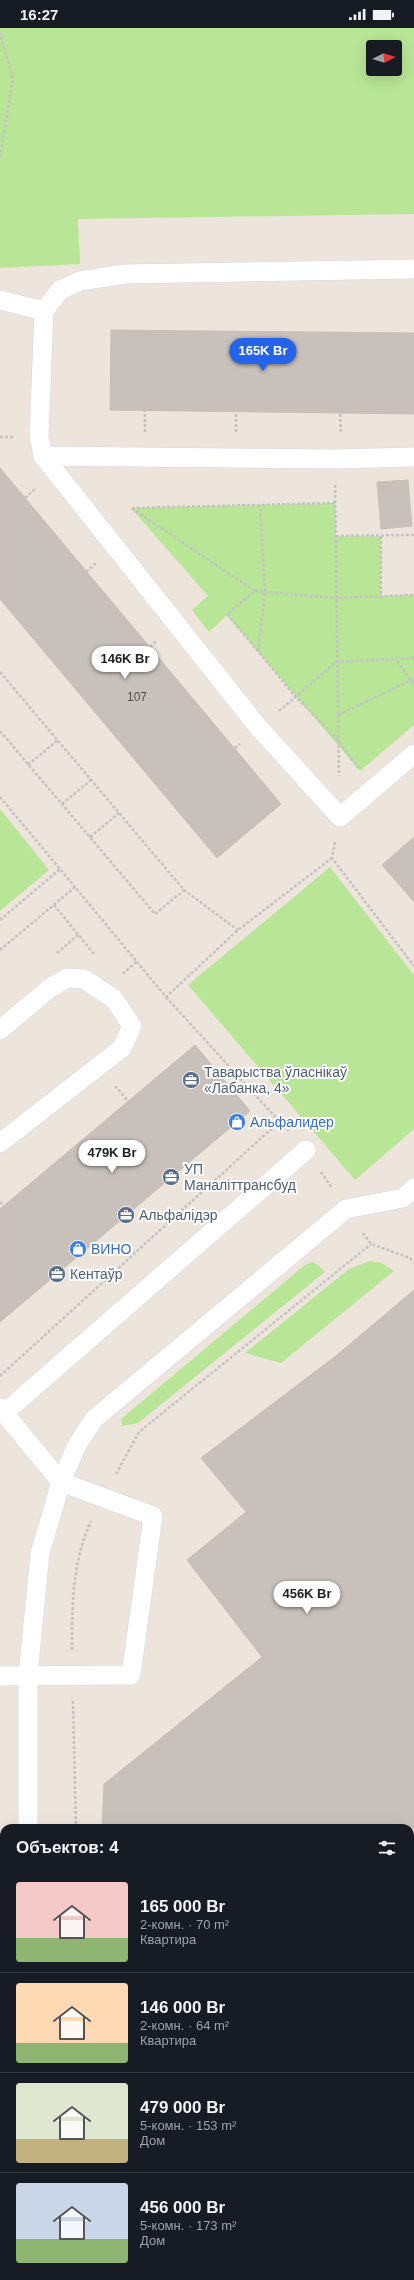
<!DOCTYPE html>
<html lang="ru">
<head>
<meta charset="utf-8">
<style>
  :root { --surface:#171b24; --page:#20242c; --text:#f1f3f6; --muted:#9ea1a6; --line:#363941; --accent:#2563eb }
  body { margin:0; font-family:Arial,sans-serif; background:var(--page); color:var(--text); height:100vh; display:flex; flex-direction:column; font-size:15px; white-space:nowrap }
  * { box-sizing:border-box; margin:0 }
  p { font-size:13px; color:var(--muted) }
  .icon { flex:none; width:22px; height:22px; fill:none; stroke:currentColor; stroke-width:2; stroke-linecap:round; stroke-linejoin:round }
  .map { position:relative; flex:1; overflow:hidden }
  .drawer { position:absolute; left:0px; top:1796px; width:414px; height:456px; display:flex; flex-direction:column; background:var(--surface); border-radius:12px 12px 0 0; box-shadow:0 4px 16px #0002 }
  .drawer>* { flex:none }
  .needle { width:26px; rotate:85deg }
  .buttons { position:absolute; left:366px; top:12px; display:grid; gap:8px }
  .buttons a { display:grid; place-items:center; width:36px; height:36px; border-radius:4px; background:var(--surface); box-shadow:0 4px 16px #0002; font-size:20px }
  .price { position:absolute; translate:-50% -34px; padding:0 9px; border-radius:14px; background:#fff; color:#222; font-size:13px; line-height:26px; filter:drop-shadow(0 1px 2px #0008) }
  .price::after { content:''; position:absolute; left:50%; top:24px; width:12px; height:9px; margin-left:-6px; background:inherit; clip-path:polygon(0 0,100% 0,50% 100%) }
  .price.current { background:var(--accent); color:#fff }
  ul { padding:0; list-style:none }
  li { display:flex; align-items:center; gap:12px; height:100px; padding:0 16px }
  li+li { border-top:1px solid var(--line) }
  li span { display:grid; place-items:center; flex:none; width:112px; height:80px; border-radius:4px; color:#555 }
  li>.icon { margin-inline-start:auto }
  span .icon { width:48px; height:48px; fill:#fffc; stroke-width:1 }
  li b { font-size:17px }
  h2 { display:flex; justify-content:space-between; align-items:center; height:48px; padding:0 16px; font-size:17px }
  .status { display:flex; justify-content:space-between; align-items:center; height:28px; padding:0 20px; background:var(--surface); direction:ltr }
  .status svg { height:11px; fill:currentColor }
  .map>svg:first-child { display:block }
  .green { fill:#b9e596; fill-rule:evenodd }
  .building { fill:#c8c1bb; stroke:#c8c0b5 }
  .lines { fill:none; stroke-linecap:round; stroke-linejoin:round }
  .service-casing { stroke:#d1d6e4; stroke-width:20 }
  .secondary-casing { stroke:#d1d6e4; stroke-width:24 }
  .path { stroke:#c3c3c3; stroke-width:2.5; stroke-dasharray:3 2; stroke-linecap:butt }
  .service { stroke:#fff; stroke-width:19 }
  .secondary { stroke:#fff; stroke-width:22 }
  .labels { text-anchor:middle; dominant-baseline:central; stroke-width:4; stroke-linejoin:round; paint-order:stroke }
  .number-label { font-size:12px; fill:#52504e }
  .service-label { font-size:14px; fill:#4e5e75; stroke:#fff; text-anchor:start }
  .shop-label { font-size:14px; fill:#366cbe; stroke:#fff; text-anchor:start }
</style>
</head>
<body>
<div class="status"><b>16:27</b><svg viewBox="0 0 49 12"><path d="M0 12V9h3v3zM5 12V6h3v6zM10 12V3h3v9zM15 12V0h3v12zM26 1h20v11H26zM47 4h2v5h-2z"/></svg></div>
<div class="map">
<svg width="414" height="2252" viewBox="0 0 414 2252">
  <rect width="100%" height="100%" fill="#ede4dc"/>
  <g class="green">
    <path d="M 0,0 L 414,0 L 414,186 L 78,191 L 80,236 L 0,240 ZM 373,19 L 395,19 L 395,41 L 373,41 Z"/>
    <polygon points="335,475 336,508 381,508 381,568 414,567 414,697 360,743 227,587 209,604 192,582 208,568 131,480"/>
    <polygon points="0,781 49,842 0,883"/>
    <polygon points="330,839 414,947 414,1101 355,1152 188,957"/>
    <polygon points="370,1233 382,1235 394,1243 281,1335 245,1325 349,1241"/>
    <polygon points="312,1234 319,1238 325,1244 138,1395 122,1398 121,1391 305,1237"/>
    <rect x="410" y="2047" width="4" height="103"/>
    <rect x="410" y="2181" width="4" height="39"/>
  </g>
  <g class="building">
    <polygon points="111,302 414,305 414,386 110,382"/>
    <polygon points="0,440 281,776 217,830 0,571"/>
    <polygon points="408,452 412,498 381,501 377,454"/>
    <polygon points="414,809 414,874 382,837"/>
    <polygon points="195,1017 250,1083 0,1294 0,1181"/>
    <polygon points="414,1262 414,1800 102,1800 104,1756 262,1629 187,1532 246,1484 201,1430 337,1327"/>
  </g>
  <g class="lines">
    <defs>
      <g id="service">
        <polyline points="414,241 125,246 80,253 60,262 44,283 39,408 43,428 335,431 414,429"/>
        <polyline points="0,272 44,283"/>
        <polyline points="43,428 259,700 340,789 414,726"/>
        <polyline points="0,1002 50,960 67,950 84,951 114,971 132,998 122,1020 0,1115"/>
        <polyline points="0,1380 61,1454 153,1488 131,1647 0,1648"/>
        <polyline points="4,1385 306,1122"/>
        <polyline points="28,1800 28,1647 40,1525 61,1454 77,1417 94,1391 346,1181 403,1170 414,1160"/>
        <polyline points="410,2027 414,2027"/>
        <polyline points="39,2248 39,2252"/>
      </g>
      <polyline id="secondary" points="356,2252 414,2250"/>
    </defs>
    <use href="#service" class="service-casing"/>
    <use href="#secondary" class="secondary-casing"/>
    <g class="path">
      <polyline points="0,4 13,51 0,129"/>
      <polyline points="340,386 341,406"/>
      <polyline points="145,404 145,383"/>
      <polyline points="236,404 236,383"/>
      <polyline points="0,409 13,409"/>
      <polyline points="335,457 339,748"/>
      <polyline points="25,470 35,461"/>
      <polyline points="335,475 131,480 255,563 227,586 296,669 338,712 358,740"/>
      <polyline points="336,508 414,507"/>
      <polyline points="381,508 381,568"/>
      <polyline points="86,544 96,535"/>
      <polyline points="255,563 335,570 414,567"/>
      <polyline points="150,619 157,612"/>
      <polyline points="258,623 265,564 260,477"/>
      <polyline points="397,633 414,657"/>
      <polyline points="0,644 184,862 238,902"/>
      <polyline points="279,683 336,634 414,630"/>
      <polyline points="338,687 414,651"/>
      <polyline points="0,703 155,886 184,862"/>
      <polyline points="235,720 240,716"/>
      <polyline points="28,737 58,712"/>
      <polyline points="0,769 75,859"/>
      <polyline points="62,776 91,752"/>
      <polyline points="90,809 119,785"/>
      <polyline points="335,814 332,830 414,938"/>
      <polyline points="54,877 94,926"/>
      <polyline points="0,892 60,841"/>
      <polyline points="0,922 75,859 166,969 238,902 332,830"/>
      <polyline points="57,925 78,907"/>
      <polyline points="123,946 137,933"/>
      <polyline points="166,969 288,1103"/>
      <polyline points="115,1058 128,1073"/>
      <polyline points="321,1144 332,1160"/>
      <polyline points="0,1174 4,1178"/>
      <polyline points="363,1205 371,1216 410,1230 414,1235"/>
      <polyline points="0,1348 280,1093"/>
      <polyline points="116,1446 139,1404 371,1216"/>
      <path d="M 72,1622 C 72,1578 72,1534 91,1493"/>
      <polyline points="73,1673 76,1800"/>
      <polyline points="410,1867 414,1864"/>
      <polyline points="410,2163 414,2163"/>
      <polyline points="410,2171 414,2171"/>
    </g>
    <use href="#service" class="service"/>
    <use href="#secondary" class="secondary"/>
  </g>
  <defs>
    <symbol id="office-disc" viewBox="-11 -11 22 22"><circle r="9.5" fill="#5c6f8a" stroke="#fff"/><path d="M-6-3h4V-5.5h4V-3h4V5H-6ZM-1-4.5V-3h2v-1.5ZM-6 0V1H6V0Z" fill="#fff"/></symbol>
    <symbol id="shop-disc" viewBox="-11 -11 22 22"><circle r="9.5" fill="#3f7fe0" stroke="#fff"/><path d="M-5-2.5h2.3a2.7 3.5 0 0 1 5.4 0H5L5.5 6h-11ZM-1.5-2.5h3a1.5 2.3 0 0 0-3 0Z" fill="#fff"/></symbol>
  </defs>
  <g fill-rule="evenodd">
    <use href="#office-disc" x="181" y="1042" width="20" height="20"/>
    <use href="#shop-disc" x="227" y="1084" width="20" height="20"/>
    <use href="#office-disc" x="161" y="1139" width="20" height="20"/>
    <use href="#office-disc" x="116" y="1177" width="20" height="20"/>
    <use href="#shop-disc" x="68" y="1211" width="20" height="20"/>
    <use href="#office-disc" x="47" y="1236" width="20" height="20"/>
  </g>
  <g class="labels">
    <g class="number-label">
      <text x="137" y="669">107</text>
    </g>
    <g class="service-label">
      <text x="204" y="1044">Таварыства ўласнікаў<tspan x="204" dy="16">«Лабанка, 4»</tspan></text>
      <text x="184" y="1141">УП<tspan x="184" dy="16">Маналіттрансбуд</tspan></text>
      <text x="139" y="1187">Альфалідэр</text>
      <text x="70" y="1246">Кентаўр</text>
    </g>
    <g class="shop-label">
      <text x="250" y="1094">Альфалидер</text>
      <text x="91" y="1221">ВИНО</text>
    </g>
  </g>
</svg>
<div class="buttons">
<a><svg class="needle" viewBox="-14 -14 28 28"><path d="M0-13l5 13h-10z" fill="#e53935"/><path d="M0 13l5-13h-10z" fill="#9ea1a6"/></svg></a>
</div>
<b class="price current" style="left:263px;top:344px">165K Br</b>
<b class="price" style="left:125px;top:652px">146K Br</b>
<b class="price" style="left:112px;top:1146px">479K Br</b>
<b class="price" style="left:307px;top:1587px">456K Br</b>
<section class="drawer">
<h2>Объектов: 4<svg class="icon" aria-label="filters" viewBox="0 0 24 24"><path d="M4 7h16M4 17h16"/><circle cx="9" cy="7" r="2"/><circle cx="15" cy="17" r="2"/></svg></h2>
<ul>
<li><span style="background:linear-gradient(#f6c9c9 70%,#8fb573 0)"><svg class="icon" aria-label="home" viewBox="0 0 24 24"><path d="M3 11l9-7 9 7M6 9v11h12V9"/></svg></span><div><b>165 000 Br</b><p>2-комн. · 70 m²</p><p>Квартира</p></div></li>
<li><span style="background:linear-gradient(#ffd9b3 75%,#8fb573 0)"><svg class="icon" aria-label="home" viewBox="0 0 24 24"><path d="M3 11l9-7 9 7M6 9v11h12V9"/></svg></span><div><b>146 000 Br</b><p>2-комн. · 64 m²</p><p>Квартира</p></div></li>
<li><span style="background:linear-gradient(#dfe7d0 70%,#c2b280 0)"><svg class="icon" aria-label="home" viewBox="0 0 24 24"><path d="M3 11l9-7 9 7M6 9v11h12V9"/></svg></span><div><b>479 000 Br</b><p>5-комн. · 153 m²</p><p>Дом</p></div></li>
<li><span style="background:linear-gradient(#c9d6e8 70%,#8fb573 0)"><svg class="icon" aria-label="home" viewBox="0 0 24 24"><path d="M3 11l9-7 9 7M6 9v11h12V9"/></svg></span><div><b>456 000 Br</b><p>5-комн. · 173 m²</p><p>Дом</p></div></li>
</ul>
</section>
</div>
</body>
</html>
